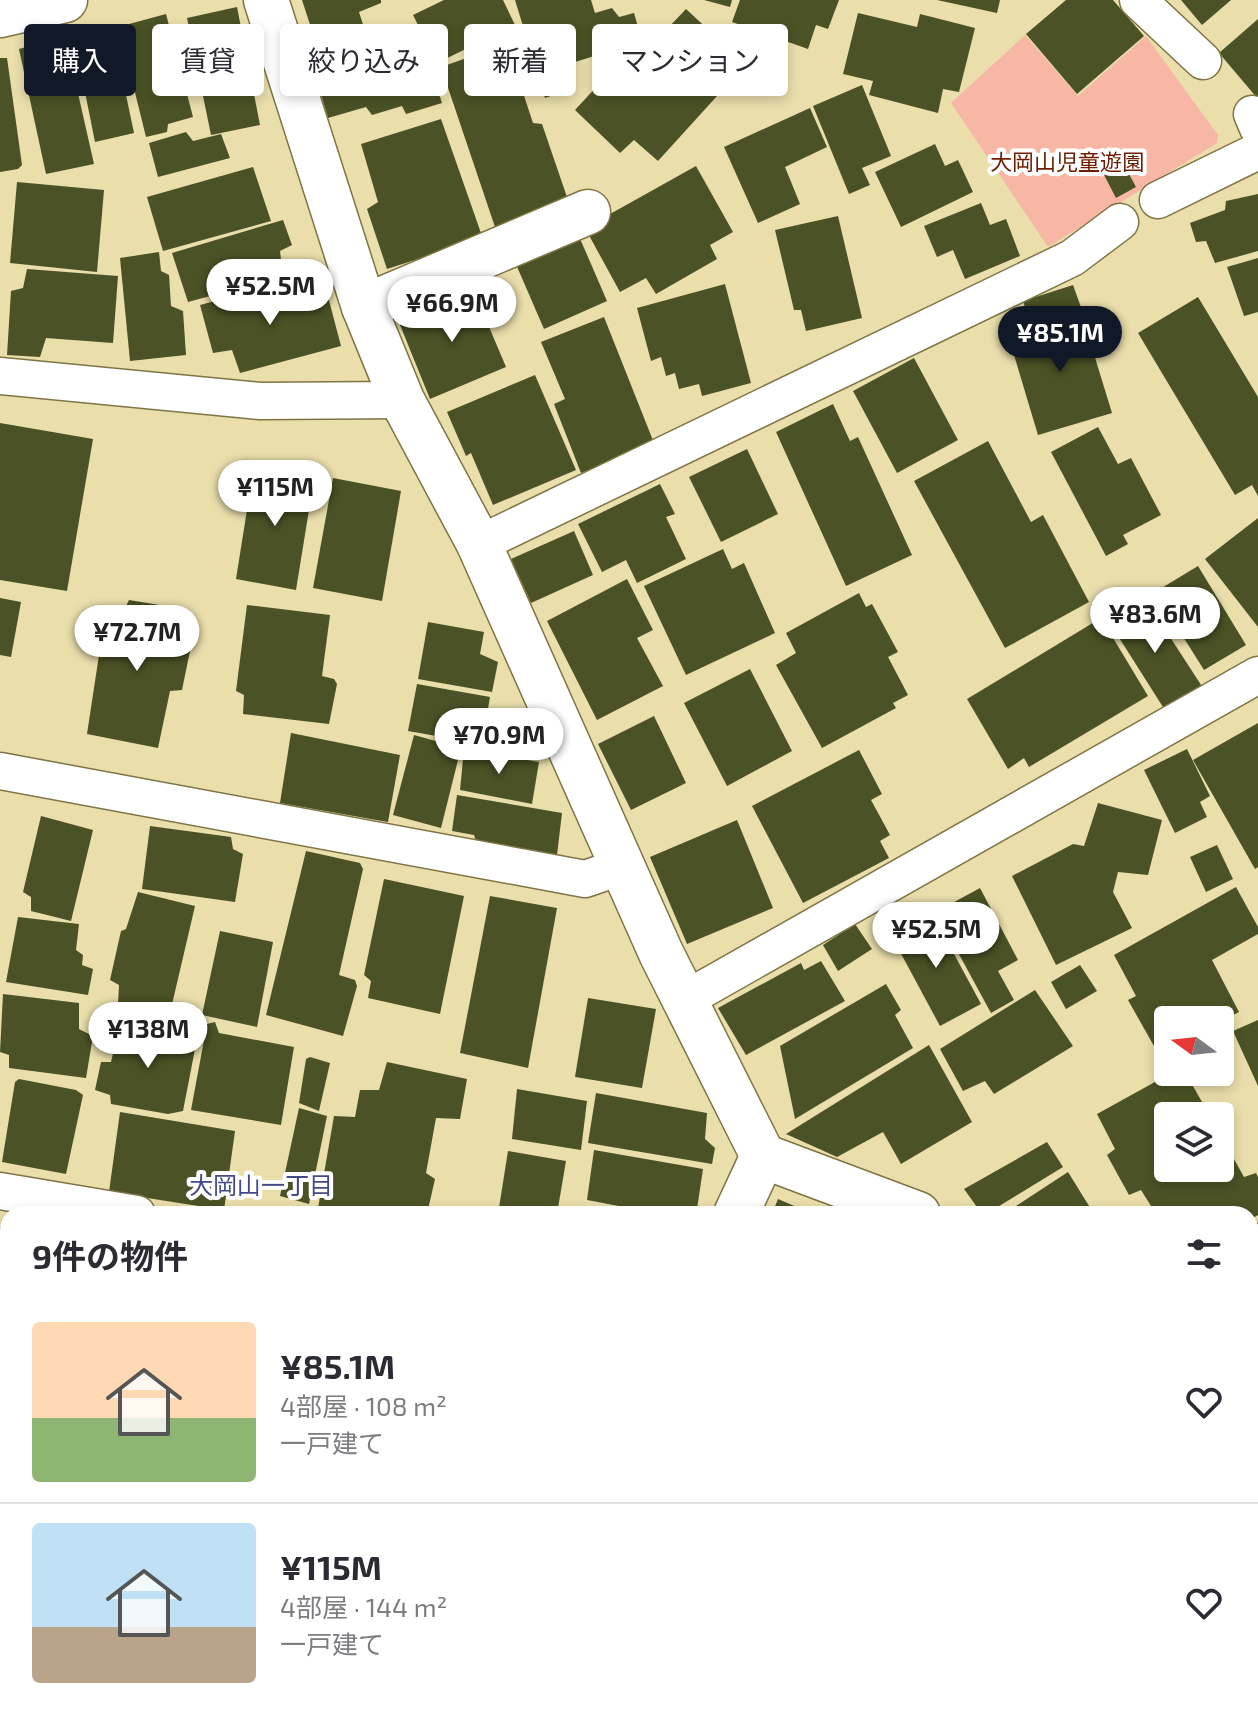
<!DOCTYPE html>
<html lang="ja">
<head>
<meta charset="utf-8">
<style>
  :root { --surface:#fff; --page:#f2f2f3; --text:#2b2b33; --muted:#7c7c81; --line:#e1e1e2; --accent:#111827 }
  body { margin:0; font-family:"Exo 2","Noto Sans JP",sans-serif; background:var(--page); color:var(--text); height:100vh; display:flex; flex-direction:column; font-size:30px; white-space:nowrap }
  * { box-sizing:border-box; margin:0 }
  p { font-size:26px; color:var(--muted) }
  .icon { flex:none; width:44px; height:44px; fill:none; stroke:currentColor; stroke-width:2; stroke-linecap:round; stroke-linejoin:round }
  .map { position:relative; flex:1; overflow:hidden }
  .panel { position:absolute; left:0px; top:1206px; width:1258px; height:514px; display:flex; flex-direction:column; background:var(--surface); border-radius:24px 24px 0 0; box-shadow:0 4px 12px #0003 }
  .panel>* { flex:none }
  .hud { position:absolute; left:24px; top:24px; width:800px; height:72px; display:flex; gap:16px }
  .needle { width:52px; rotate:285deg }
  .fabs { position:absolute; left:1154px; top:1006px; display:grid; gap:16px }
  .fabs a { display:grid; place-items:center; width:80px; height:80px; border-radius:8px; background:var(--surface); box-shadow:0 4px 12px #0003; font-size:40px }
  .price { position:absolute; translate:-50% -68px; padding:0 18px; border-radius:28px; background:#fff; color:#222; font-size:26px; line-height:52px; filter:drop-shadow(0 2px 4px #0008) }
  .price::after { content:''; position:absolute; left:50%; top:48px; width:24px; height:18px; margin-left:-12px; background:inherit; clip-path:polygon(0 0,100% 0,50% 100%) }
  .price.on { background:var(--accent); color:#fff }
  ul { padding:0; list-style:none }
  li { display:flex; align-items:center; gap:24px; height:200px; padding:0 32px }
  li+li { border-top:2px solid var(--line) }
  li span { display:grid; place-items:center; flex:none; width:224px; height:160px; border-radius:8px; color:#555 }
  li>.icon { margin-inline-start:auto }
  span .icon { width:96px; height:96px; fill:#fffc; stroke-width:1 }
  li b { font-size:34px }
  h2 { display:flex; justify-content:space-between; align-items:center; height:96px; padding:0 32px; font-size:34px }
  .tag { padding:0 28px; border-radius:8px; background:var(--surface); box-shadow:0 4px 12px #0003; font-size:28px; line-height:72px }
  .tag.on { background:var(--accent); color:#fff }
  .map>svg:first-child { display:block }
  .green { fill:#f8b7a4 }
  .building { fill:#4b5225 }
  .lines { fill:none; stroke-linecap:round; stroke-linejoin:round }
  .lane-casing { stroke:#7f7444; stroke-width:39 }
  .street-casing { stroke:#7f7444; stroke-width:47 }
  .lane { stroke:#fff; stroke-width:36 }
  .street { stroke:#fff; stroke-width:44 }
  .labels { text-anchor:middle; dominant-baseline:central; stroke-width:8; stroke-linejoin:round; paint-order:stroke }
  .park-label { font-size:22px; fill:#6d1d02; stroke:#fff }
  .neighbourhood-label { font-size:24px; fill:#444a87; stroke:#fff }
</style>
</head>
<body>
<div class="map">
<svg width="1258" height="1719" viewBox="0 0 1258 1719">
  <rect width="100%" height="100%" fill="#eadeab"/>
  <polygon class="green" points="1025,35 1078,96 1146,36 1218,135 1217,143 1048,247 951,103"/>
  <g class="building">
    <polygon points="302,0 381,0 381,3 359,12 367,37 319,52"/>
    <polygon points="444,0 503,0 515,25 437,63 413,15"/>
    <polygon points="515,0 591,0 595,13 612,8 619,17 634,13 642,41 556,68 562,92 545,98"/>
    <polygon points="704,0 732,0 730,7"/>
    <polygon points="740,0 839,0 828,29 816,25 808,49 732,22"/>
    <polygon points="937,0 1000,0 997,13"/>
    <polygon points="1066,0 1113,0 1144,36 1077,94 1026,34"/>
    <polygon points="1181,0 1231,0 1202,25"/>
    <polygon points="237,7 260,125 211,135 187,18"/>
    <polygon points="686,9 727,47 702,78 717,96 658,161 634,140 620,153 575,110 623,58 632,66"/>
    <polygon points="858,13 917,27 920,14 975,28 959,92 943,89 938,113 869,95 873,81 843,74"/>
    <polygon points="166,14 193,117 168,124 167,132 146,137 124,48 135,43 129,24"/>
    <polygon points="1258,19 1258,99 1219,53"/>
    <polygon points="418,30 442,103 406,114 402,106 372,115 366,107 328,118 312,63"/>
    <polygon points="65,36 94,164 46,174 19,49"/>
    <polygon points="114,38 134,133 95,142 76,47"/>
    <polygon points="507,44 533,123 542,124 568,200 495,227 441,67"/>
    <polygon points="0,58 7,58 22,165 18,169 0,172"/>
    <polygon points="862,85 891,156 862,168 870,185 849,194 813,106"/>
    <polygon points="810,108 827,147 785,167 800,204 758,223 724,147"/>
    <polygon points="441,119 482,236 428,264 424,257 387,269 367,209 378,202 361,144"/>
    <polygon points="186,132 193,141 221,134 230,158 158,177 149,143"/>
    <polygon points="935,144 945,166 958,160 973,192 901,227 875,172"/>
    <polygon points="1122,161 1136,187 1116,198 1102,171"/>
    <polygon points="696,166 733,232 710,245 717,259 656,294 646,278 620,292 585,228"/>
    <polygon points="253,167 271,221 163,251 147,197"/>
    <polygon points="17,182 104,190 97,272 10,263"/>
    <polygon points="1258,194 1258,251 1215,263 1206,241 1196,242 1190,223 1225,210 1226,201"/>
    <polygon points="981,203 990,225 1006,219 1020,256 965,279 953,250 937,257 924,226"/>
    <polygon points="838,216 862,318 806,331 801,310 794,310 775,230"/>
    <polygon points="283,220 292,245 280,251 283,276 188,302 172,253"/>
    <polygon points="578,234 607,301 544,329 515,262"/>
    <polygon points="159,252 161,271 169,275 171,306 183,311 186,355 130,361 120,258"/>
    <polygon points="1258,258 1258,312 1244,316 1227,267"/>
    <polygon points="27,269 118,276 113,343 46,338 40,357 7,355 11,291 23,288"/>
    <polygon points="725,284 751,383 702,396 699,384 679,389 675,373 666,376 661,357 651,361 637,308"/>
    <polygon points="1073,285 1082,310 1031,327 1023,301"/>
    <polygon points="271,286 278,301 326,289 341,346 240,373 232,350 213,353 200,305"/>
    <polygon points="473,289 506,367 430,399 398,320"/>
    <polygon points="1198,297 1258,397 1258,496 1252,485 1235,495 1138,333"/>
    <polygon points="1081,312 1112,413 1038,435 1008,335"/>
    <polygon points="604,317 654,443 581,473 554,404 565,399 541,342"/>
    <polygon points="914,358 958,440 897,473 853,391"/>
    <polygon points="535,375 576,470 493,505 471,453 466,456 447,412"/>
    <polygon points="833,404 850,441 858,437 912,555 846,586 776,432"/>
    <polygon points="0,423 93,439 67,591 0,580"/>
    <polygon points="1098,427 1118,464 1131,458 1161,515 1123,535 1128,544 1106,556 1051,452"/>
    <polygon points="988,441 1031,522 1043,515 1089,602 1005,648 914,481"/>
    <polygon points="747,449 778,514 721,542 689,477"/>
    <polygon points="254,466 308,474 314,479 296,590 236,579"/>
    <polygon points="333,478 401,491 382,601 313,588"/>
    <polygon points="660,484 675,514 666,517 686,559 637,583 626,560 602,572 578,524"/>
    <polygon points="1258,518 1258,627 1205,559"/>
    <polygon points="574,531 593,575 531,603 511,559"/>
    <polygon points="723,549 732,569 744,563 775,633 686,675 644,586"/>
    <polygon points="1198,566 1246,645 1204,670 1155,592"/>
    <polygon points="627,579 653,630 637,638 663,686 597,720 547,621"/>
    <polygon points="859,593 866,607 872,604 898,652 888,657 908,695 893,703 896,708 822,748 776,665 796,653 786,633"/>
    <polygon points="1142,594 1205,691 1168,715 1106,617"/>
    <polygon points="0,598 21,602 11,657 0,655"/>
    <polygon points="129,600 178,608 174,639 191,646 182,690 170,691 158,748 87,734 106,609 124,610"/>
    <polygon points="247,605 330,615 322,676 334,679 337,684 329,724 243,714 244,695 236,691"/>
    <polygon points="1101,618 1148,696 1029,767 1024,758 1008,769 967,699"/>
    <polygon points="428,622 484,632 480,654 498,662 492,692 418,679"/>
    <polygon points="750,669 792,751 727,786 684,703"/>
    <polygon points="417,684 490,697 482,744 408,731"/>
    <polygon points="654,716 686,783 631,810 598,744"/>
    <polygon points="1258,723 1258,867 1255,869 1193,760"/>
    <polygon points="291,733 400,755 388,822 280,803"/>
    <polygon points="414,735 461,748 441,828 393,815"/>
    <polygon points="464,749 539,762 532,804 460,790"/>
    <polygon points="1187,749 1210,796 1200,802 1207,817 1175,833 1144,770"/>
    <polygon points="859,750 882,794 871,800 890,835 880,841 889,858 803,903 752,806"/>
    <polygon points="457,795 562,813 557,855 476,841 474,835 452,831"/>
    <polygon points="1098,803 1162,820 1148,875 1118,872 1113,892 1132,928 1056,965 1012,876 1073,844 1084,846"/>
    <polygon points="41,816 93,830 71,921 31,911 31,897 23,892"/>
    <polygon points="737,820 773,908 687,944 650,857"/>
    <polygon points="150,826 231,837 233,849 243,854 235,902 142,889"/>
    <polygon points="1217,845 1233,879 1206,892 1190,857"/>
    <polygon points="306,851 360,863 363,869 339,975 355,980 357,986 343,1036 266,1015"/>
    <polygon points="384,879 464,896 440,1014 368,998 371,981 364,975"/>
    <polygon points="1236,887 1258,927 1258,934 1212,960 1239,1012 1220,1022 1220,1020 1168,1020 1168,1050 1159,1055 1128,1000 1136,996 1114,955"/>
    <polygon points="980,888 1018,960 998,971 1014,1000 991,1013 936,912"/>
    <polygon points="138,892 195,906 170,1013 118,1003 119,985 110,980 121,931 126,929"/>
    <polygon points="490,896 557,908 528,1068 460,1053"/>
    <polygon points="932,913 981,1004 940,1026 891,935"/>
    <polygon points="18,917 79,924 76,950 83,955 82,965 93,969 88,995 6,982"/>
    <polygon points="855,924 872,949 838,971 823,945"/>
    <polygon points="220,931 273,942 257,1027 202,1015"/>
    <polygon points="821,961 845,1001 746,1055 718,1008 801,963 804,970"/>
    <polygon points="1080,965 1097,991 1066,1009 1051,982"/>
    <polygon points="886,984 901,1010 895,1015 913,1048 795,1119 780,1046"/>
    <polygon points="1035,990 1073,1046 994,1094 985,1081 963,1091 940,1049"/>
    <polygon points="3,994 79,1003 79,1029 93,1036 86,1078 9,1068 9,1055 0,1052"/>
    <polygon points="588,998 656,1009 642,1088 575,1077"/>
    <polygon points="1258,1020 1258,1086 1233,1031"/>
    <polygon points="215,1022 219,1033 294,1047 281,1125 191,1110 207,1024"/>
    <polygon points="120,1023 185,1034 186,1045 195,1049 183,1111 168,1114 111,1104 110,1095 95,1090 101,1062 111,1062"/>
    <polygon points="929,1045 972,1122 901,1164 883,1132 837,1157 786,1134"/>
    <polygon points="310,1057 330,1063 319,1111 299,1103 306,1059"/>
    <polygon points="387,1062 467,1079 460,1119 436,1118 426,1173 435,1179 427,1214 317,1214 334,1116 355,1117 360,1090 379,1090"/>
    <polygon points="1173,1072 1185,1072 1210,1116 1168,1116 1168,1168 1220,1168 1220,1134 1244,1177 1256,1173 1258,1177 1258,1215 1250,1220 1250,1214 1156,1214 1141,1190 1129,1195 1107,1155 1115,1149 1097,1114"/>
    <polygon points="19,1079 76,1090 83,1095 66,1174 2,1162 15,1082"/>
    <polygon points="517,1089 587,1101 581,1150 512,1139"/>
    <polygon points="596,1093 707,1113 705,1139 715,1148 712,1164 588,1143"/>
    <polygon points="299,1108 327,1116 309,1204 280,1196"/>
    <polygon points="120,1112 235,1131 224,1210 109,1192"/>
    <polygon points="1047,1142 1063,1167 986,1214 982,1214 964,1189"/>
    <polygon points="594,1150 703,1169 697,1209 686,1214 661,1214 587,1200"/>
    <polygon points="508,1151 566,1161 557,1214 498,1214"/>
    <polygon points="1068,1172 1094,1214 1021,1214 1016,1206"/>
    <polygon points="778,1199 813,1214 772,1214"/>
    <polygon points="583,1206 625,1212 624,1214 582,1214"/>
    <polygon points="0,1227 8,1229 8,1290 0,1288"/>
    <polygon points="1258,1269 1258,1337 1250,1342 1250,1274"/>
    <polygon points="1258,1376 1258,1452 1252,1456 1250,1381"/>
    <polygon points="0,1430 8,1432 2,1479 0,1478"/>
    <polygon points="1250,1603 1258,1609 1258,1660 1250,1671"/>
    <polygon points="1258,1669 1258,1716 1250,1710 1250,1680"/>
    <polygon points="584,1712 648,1712 647,1719 606,1719 583,1715"/>
    <polygon points="832,1712 931,1712 930,1719 828,1719"/>
    <polygon points="994,1712 1052,1712 1051,1719 993,1719"/>
    <polygon points="1085,1712 1132,1712 1136,1719 1080,1719"/>
    <polygon points="1172,1712 1218,1712 1214,1719 1169,1719"/>
    <polygon points="1226,1712 1237,1712 1248,1719 1222,1719"/>
  </g>
  <g class="lines">
    <defs>
      <g id="lane">
        <polyline points="1138,0 1203,61"/>
        <polyline points="1252,114 1258,128"/>
        <polyline points="1158,200 1258,151"/>
        <polyline points="0,376 260,401 402,400"/>
        <polyline points="479,544 1072,258 1120,222"/>
        <polyline points="0,771 585,879 623,866"/>
        <polyline points="684,1000 1258,675"/>
        <polyline points="0,1191 137,1214"/>
        <polyline points="1250,1246 1258,1242"/>
        <polyline points="25,1712 25,1719"/>
      </g>
      <g id="street">
        <polyline points="266,0 364,307 402,400 479,544 661,953 763,1156 918,1214"/>
        <polyline points="0,15 65,0"/>
        <polyline points="364,307 588,212"/>
        <polyline points="736,1214 763,1156"/>
        <polyline points="1250,1508 1258,1520"/>
        <polyline points="0,1651 8,1652"/>
        <polyline points="421,1712 470,1719"/>
        <polyline points="528,1719 531,1712"/>
      </g>
    </defs>
    <use href="#lane" class="lane-casing"/>
    <use href="#street" class="street-casing"/>
    <use href="#lane" class="lane"/>
    <use href="#street" class="street"/>
  </g>
  <g class="labels">
    <g class="park-label">
      <text x="1067" y="161">大岡山児童遊園</text>
    </g>
    <g class="neighbourhood-label">
      <text x="261" y="1184">大岡山一丁目</text>
    </g>
  </g>
</svg>
<div class="fabs">
<a><svg class="needle" viewBox="-14 -14 28 28"><path d="M0-13l5 13h-10z" fill="#e53935"/><path d="M0 13l5-13h-10z" fill="#7c7c81"/></svg></a>
<a><svg class="icon" aria-label="layers" viewBox="0 0 24 24"><path d="M12 4l9 5-9 5-9-5zM3 14l9 5 9-5"/></svg></a>
</div>
<b class="price" style="left:270px;top:327px">¥52.5M</b>
<b class="price" style="left:452px;top:344px">¥66.9M</b>
<b class="price on" style="left:1060px;top:374px">¥85.1M</b>
<b class="price" style="left:275px;top:528px">¥115M</b>
<b class="price" style="left:1155px;top:655px">¥83.6M</b>
<b class="price" style="left:137px;top:673px">¥72.7M</b>
<b class="price" style="left:499px;top:776px">¥70.9M</b>
<b class="price" style="left:936px;top:970px">¥52.5M</b>
<b class="price" style="left:148px;top:1070px">¥138M</b>
<div class="hud">
<a class="tag on">購入</a>
<a class="tag">賃貸</a>
<a class="tag">絞り込み</a>
<a class="tag">新着</a>
<a class="tag">マンション</a>
</div>
<section class="panel">
<h2>9件の物件<svg class="icon" aria-label="filters" viewBox="0 0 24 24"><path d="M4 7h16M4 17h16"/><circle cx="9" cy="7" r="2"/><circle cx="15" cy="17" r="2"/></svg></h2>
<ul>
<li><span style="background:linear-gradient(#ffd9b3 60%,#8fb573 0)"><svg class="icon" aria-label="home" viewBox="0 0 24 24"><path d="M3 11l9-7 9 7M6 9v11h12V9"/></svg></span><div><b>¥85.1M</b><p>4部屋 · 108 m²</p><p>一戸建て</p></div><svg class="icon" aria-label="heart" viewBox="0 0 24 24"><path d="M12 20l-8-8c-3-5 5-10 8-4 3-6 11-1 8 4z"/></svg></li>
<li><span style="background:linear-gradient(#bfe0f5 65%,#b9a48a 0)"><svg class="icon" aria-label="home" viewBox="0 0 24 24"><path d="M3 11l9-7 9 7M6 9v11h12V9"/></svg></span><div><b>¥115M</b><p>4部屋 · 144 m²</p><p>一戸建て</p></div><svg class="icon" aria-label="heart" viewBox="0 0 24 24"><path d="M12 20l-8-8c-3-5 5-10 8-4 3-6 11-1 8 4z"/></svg></li>
</ul>
</section>
</div>
</body>
</html>
